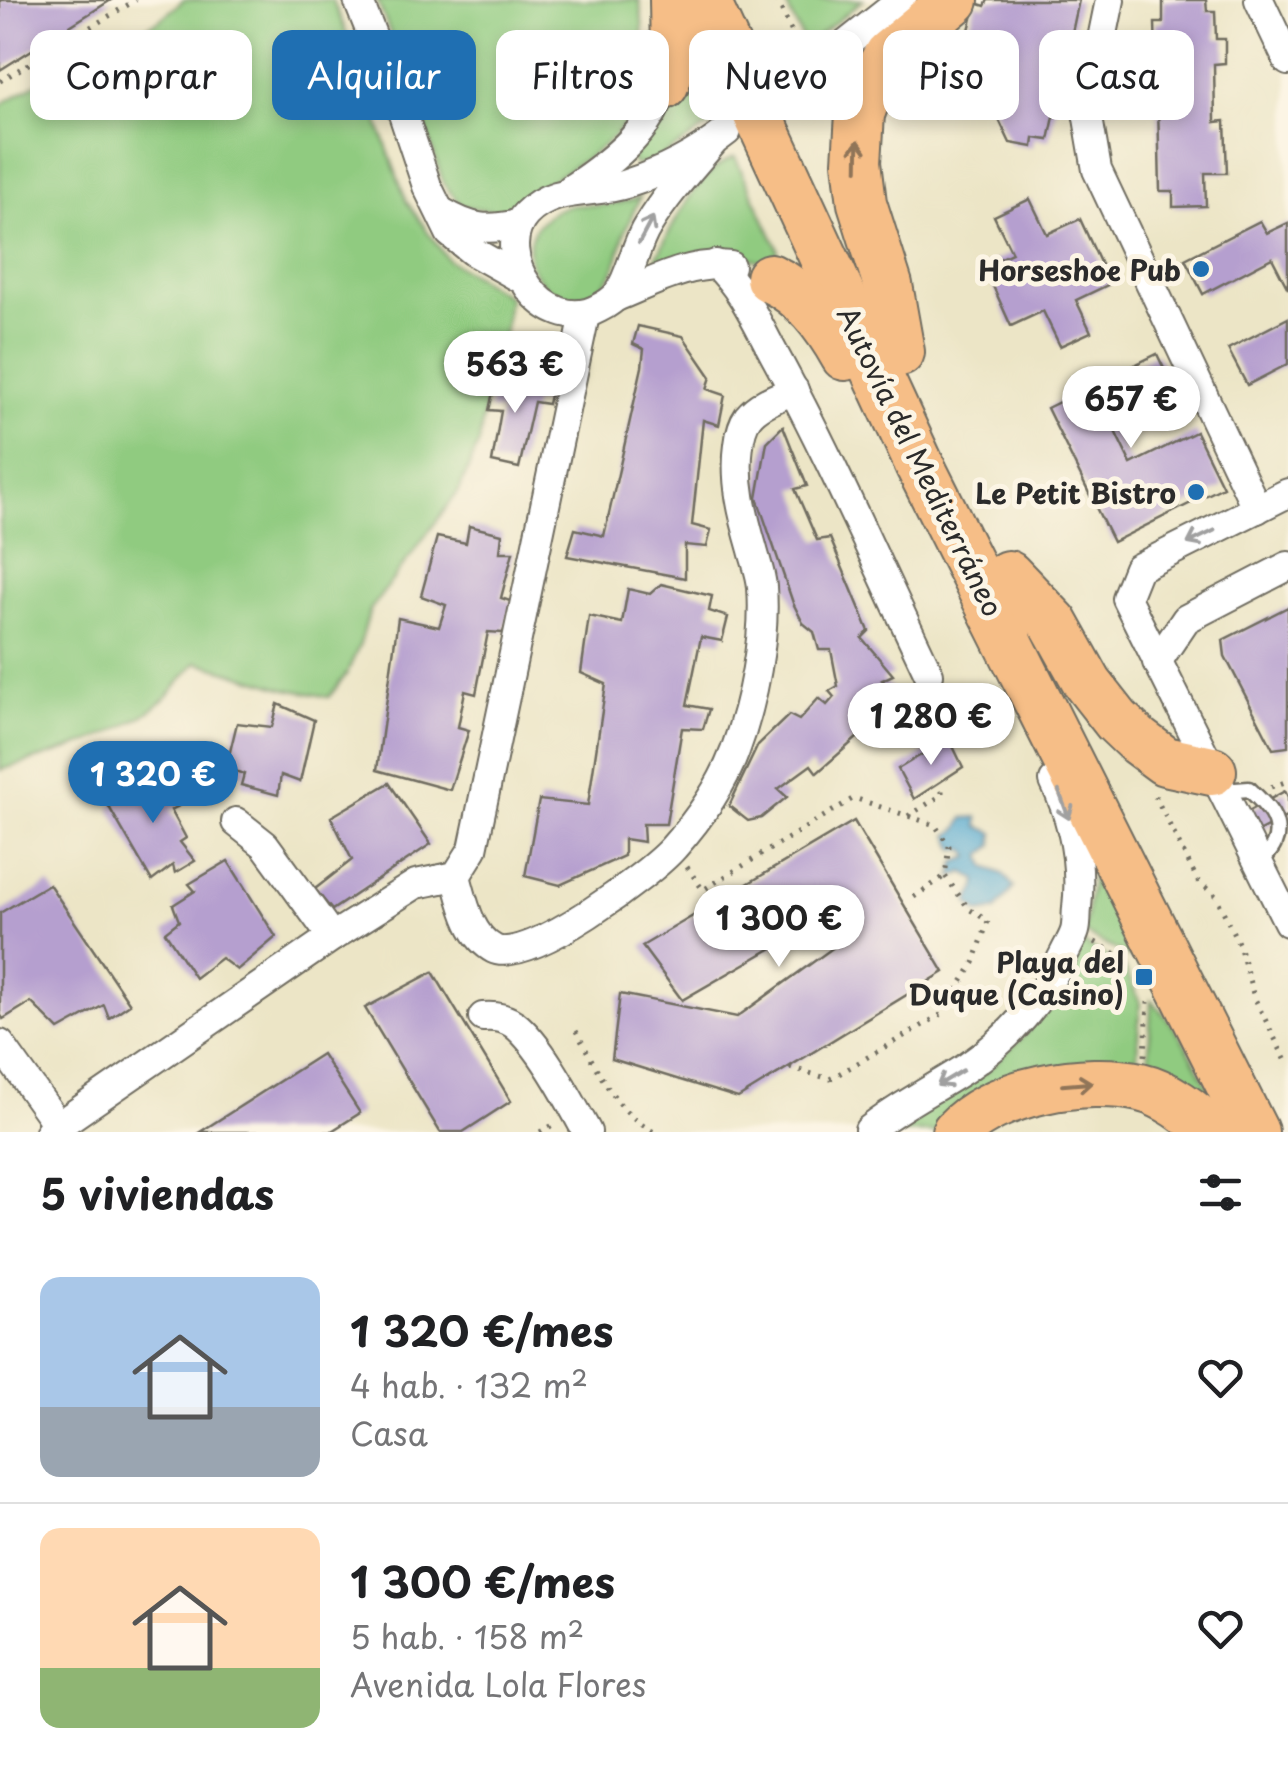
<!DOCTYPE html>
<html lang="es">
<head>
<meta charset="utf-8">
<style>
  :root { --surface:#fff; --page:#f2f2f2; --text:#202124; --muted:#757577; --line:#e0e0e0; --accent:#1f6fb2 }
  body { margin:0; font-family:"Playpen Sans",sans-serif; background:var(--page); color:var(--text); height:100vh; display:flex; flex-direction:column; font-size:38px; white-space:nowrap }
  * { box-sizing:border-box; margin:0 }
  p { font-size:32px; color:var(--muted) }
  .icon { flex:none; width:55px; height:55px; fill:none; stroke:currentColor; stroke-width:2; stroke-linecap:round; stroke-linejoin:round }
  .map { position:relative; height:1132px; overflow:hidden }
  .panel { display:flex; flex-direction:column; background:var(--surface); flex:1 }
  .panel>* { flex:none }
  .hud { position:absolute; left:30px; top:30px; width:1230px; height:90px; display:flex; gap:20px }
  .price { position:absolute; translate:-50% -85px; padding:0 22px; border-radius:35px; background:#fff; color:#222; font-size:32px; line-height:65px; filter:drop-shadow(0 2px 5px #0008) }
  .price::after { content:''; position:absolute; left:50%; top:60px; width:30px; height:22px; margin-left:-15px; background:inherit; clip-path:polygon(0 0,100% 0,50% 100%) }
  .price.current { background:var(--accent); color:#fff }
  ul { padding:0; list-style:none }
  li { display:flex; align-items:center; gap:30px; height:250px; padding:0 40px }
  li+li { border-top:2px solid var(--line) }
  li span { display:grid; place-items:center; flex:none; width:280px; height:200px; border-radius:20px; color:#555 }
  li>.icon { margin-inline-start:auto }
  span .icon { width:120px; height:120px; fill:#fffc; stroke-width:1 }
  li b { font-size:42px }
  h2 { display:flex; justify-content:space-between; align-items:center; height:120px; padding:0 40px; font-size:42px }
  .chip { padding:0 35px; border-radius:20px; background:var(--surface); box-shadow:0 5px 15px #0003; font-size:35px; line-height:90px }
  .chip.current { background:var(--accent); color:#fff }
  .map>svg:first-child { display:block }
  .green { fill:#90cb80; stroke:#5e7b56; stroke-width:2.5 }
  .water { fill:#53a8cf; stroke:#3f6a7d; stroke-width:2.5 }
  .building { fill:#b59fcf }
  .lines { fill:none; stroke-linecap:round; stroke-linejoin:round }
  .minor-tunnel { stroke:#c5c0a7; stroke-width:28; stroke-dasharray:28 14; stroke-linecap:butt }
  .service-casing { stroke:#6f6c61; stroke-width:19 }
  .minor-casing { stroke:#6f6c61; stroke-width:32 }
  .trunk-casing { stroke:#6f6c61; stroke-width:52 }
  .path { stroke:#6f6c61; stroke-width:5; stroke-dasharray:2.5 8; stroke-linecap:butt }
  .service { stroke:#fff; stroke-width:14 }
  .minor { stroke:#fff; stroke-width:28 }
  .trunk { stroke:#f6be87; stroke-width:48 }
  .oneway { stroke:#907459 }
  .oneway2 { stroke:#a0a0a0 }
  .poi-dot { fill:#1f6fb2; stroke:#fcf5e5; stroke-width:4 }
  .labels { text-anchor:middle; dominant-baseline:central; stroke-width:10; stroke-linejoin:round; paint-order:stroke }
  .poi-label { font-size:28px; font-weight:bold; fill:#2b2b2b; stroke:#fcf5e5; text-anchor:end }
  .street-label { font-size:28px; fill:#2b2b2b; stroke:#fcf5e5 }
</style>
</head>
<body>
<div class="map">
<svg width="1288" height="1132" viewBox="0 0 1288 1132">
  <rect width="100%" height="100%" fill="#fcf5e5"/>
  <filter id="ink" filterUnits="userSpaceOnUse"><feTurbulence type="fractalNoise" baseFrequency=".01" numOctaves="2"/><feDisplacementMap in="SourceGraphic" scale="20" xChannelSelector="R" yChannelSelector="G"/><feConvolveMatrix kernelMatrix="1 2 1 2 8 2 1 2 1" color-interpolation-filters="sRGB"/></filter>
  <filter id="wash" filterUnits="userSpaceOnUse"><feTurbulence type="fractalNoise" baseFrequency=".0048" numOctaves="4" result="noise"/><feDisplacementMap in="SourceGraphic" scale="40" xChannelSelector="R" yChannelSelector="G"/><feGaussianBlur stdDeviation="2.25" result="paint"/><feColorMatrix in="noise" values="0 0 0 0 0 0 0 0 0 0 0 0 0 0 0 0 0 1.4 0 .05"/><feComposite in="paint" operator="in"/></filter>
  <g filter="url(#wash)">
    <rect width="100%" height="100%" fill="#ece5c6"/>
    <g class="green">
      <path d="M 184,0 L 332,0 L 343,24 L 406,201 L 448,260 L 509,297 L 504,335 L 487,393 L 479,443 L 459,491 L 370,610 L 360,644 L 346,675 L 329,697 L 286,689 L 197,662 C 183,676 170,696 154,708 C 109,741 52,754 0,770 L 0,105 L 56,72 L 158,21 Z"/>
      <path d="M 377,0 L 639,0 C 646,29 642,96 626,122 C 610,146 577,164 553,179 C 540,187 529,201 515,207 C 500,214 477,208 462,206 L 444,185 L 416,97 Z"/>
      <polygon points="784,0 863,0 806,46"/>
      <polygon points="682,65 696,70 718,121 651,163 635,165 631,159"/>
      <path d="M 735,157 L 778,249 L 774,265 C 756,260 738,253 719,254 C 698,254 675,266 656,259 C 673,225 697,170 735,157 Z"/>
      <path d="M 640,197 C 635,209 629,220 625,232 C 619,248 618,269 606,282 C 564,329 492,255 551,213 C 568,202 584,206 603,205 C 616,205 628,201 640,197 Z"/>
      <path d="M 1094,866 C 1109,896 1121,924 1129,957 L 1084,933 Z"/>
      <polygon points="1081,942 1124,967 1140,1002 1136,1074 935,1132 897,1132 891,1125 946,1097 987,1071 1025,1035"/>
      <path d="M 1151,1000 C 1184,1032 1206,1079 1222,1122 L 1148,1076 Z"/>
    </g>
    <polygon class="water" points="978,817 978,826 994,833 993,846 982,855 986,867 1003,874 1014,887 996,910 979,913 968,902 975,891 977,880 964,872 952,877 956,862 970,857 966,850 955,849 949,835 958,829 964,818"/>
    <g id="blocks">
      <g class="building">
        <polygon points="0,0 111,0 0,70"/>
        <polygon points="988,0 1079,0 1049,140 1034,138 1033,147 1010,143 982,84 989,64 962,57 976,3 985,6"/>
        <polygon points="1163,0 1206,0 1207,11 1215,11 1216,39 1225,39 1225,63 1214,64 1215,122 1225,121 1227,173 1205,173 1206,206 1173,207 1173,191 1160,191 1158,102 1180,101 1180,84 1157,85 1155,23 1163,23"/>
        <polygon points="1030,199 1047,234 1080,219 1110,284 1076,300 1091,332 1060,346 1043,311 1011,326 984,266 1012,253 994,216"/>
        <polygon points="1260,221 1267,233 1288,223 1288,289 1272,258 1203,294 1185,259"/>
        <polygon points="1288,318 1288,364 1247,385 1228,349"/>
        <polygon points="638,326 683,336 711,377 707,389 725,395 719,425 703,420 692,525 711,530 707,547 685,545 685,578 567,556 575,529 604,536 642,367 644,349 633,344"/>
        <polygon points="1157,354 1178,398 1114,429 1131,464 1196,432 1223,487 1113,542 1047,408"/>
        <polygon points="497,374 552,386 548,404 534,402 519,468 492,462 501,411 489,410"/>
        <polygon points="783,426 807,486 795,489 817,540 830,538 869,631 862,638 893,675 882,680 908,703 865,743 858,737 817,773 811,765 778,789 787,797 761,818 748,821 729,806 758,745 789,715 799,720 819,698 827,705 834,697 829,691 838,686 831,650 819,650 814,632 803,623 793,603 757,498 767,442"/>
        <polygon points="469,526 502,534 500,552 513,552 501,598 513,602 503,633 488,632 476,694 465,691 458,727 469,730 450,790 377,770 398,618 439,627 446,605 421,596 437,537 466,543"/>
        <polygon points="661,584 712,596 709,611 728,617 722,641 701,637 687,705 709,709 703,729 682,728 666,824 643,824 644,842 624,839 624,856 560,885 525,876 539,800 588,805 606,684 581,673 589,616 622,623 628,589 650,594"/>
        <polygon points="1288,607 1288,747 1273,749 1225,656 1223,640"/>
        <polygon points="278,704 314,720 300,782 281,775 278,795 241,785 244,774 226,768 237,723 272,727"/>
        <polygon points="949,738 963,767 914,799 898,769"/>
        <polygon points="156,771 181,805 171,810 186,838 180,842 195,861 175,873 173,865 152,881 109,807"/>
        <polygon points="389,783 431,844 332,910 315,889 352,860 331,817"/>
        <polygon points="1285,791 1288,797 1288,816 1254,834 1243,814"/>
        <polygon points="854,821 944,972 738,1098 612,1059 620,994 737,1017 841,942 826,917 682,1000 642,946"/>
        <polygon points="228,861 276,937 237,970 221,958 195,978 165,932 179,921 173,905 195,891 189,884"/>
        <polygon points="49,884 130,1004 109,1018 104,1005 59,1030 31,1002 3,1019 0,1014 0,913"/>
        <polygon points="433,972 511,1101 463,1132 440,1132 365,1008"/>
        <polygon points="322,1054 360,1113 330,1132 200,1132"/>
      </g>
    </g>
  </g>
  <g filter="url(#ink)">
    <use href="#blocks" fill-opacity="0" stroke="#6f6c61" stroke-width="2.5"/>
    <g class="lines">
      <polyline class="minor-tunnel" points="745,118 821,64"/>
      <defs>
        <path id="service" d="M 1222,791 L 1249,789 C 1264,803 1284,821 1274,844 C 1271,851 1264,858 1260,864"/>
        <g id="minor">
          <polyline points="358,0 400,105 427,186 450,233 472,251 522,279"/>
          <polyline points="1110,0 1087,112 1097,170 1257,509"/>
          <polyline points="1259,0 1288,61"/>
          <polyline points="821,64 902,0"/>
          <path d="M 714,141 C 691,168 667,194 648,225 C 634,246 632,275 617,295 C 613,300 605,305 599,308 C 545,338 489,253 526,214 C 554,185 592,195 626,184 C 661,173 698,154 727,131"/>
          <path d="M 571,189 C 609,164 665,122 664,71"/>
          <path d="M 442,212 C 471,229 486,231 519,224"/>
          <path d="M 716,264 C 743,289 757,323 774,354 C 831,458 878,567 929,674"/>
          <path d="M 616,297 C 653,282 690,261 730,266"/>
          <polyline points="1288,493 1138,568 1126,598 1288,922"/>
          <polyline points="1157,662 1186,619 1288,566"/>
          <polyline points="236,822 265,845 332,937"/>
          <path d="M 456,876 C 463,900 469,936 494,949 C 527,966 652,873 674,847 C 699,819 722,786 735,751 C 753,702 766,638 762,587 C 761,574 756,562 753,550 C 743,516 734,481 739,445 C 740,436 743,424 748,417 C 759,403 779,397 794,390"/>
          <path d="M 483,1017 C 494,1016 504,1017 514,1024 C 541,1045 570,1101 587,1132"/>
          <polyline points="0,1044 58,1125"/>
          <path d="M 869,1130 C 899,1106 934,1089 966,1068 C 1011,1037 1042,1001 1065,952 C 1068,946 1073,938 1075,931 C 1077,924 1076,916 1077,908 C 1082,863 1074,822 1054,781"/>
          <polyline points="49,1132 332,937 416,884 456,876 473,849 585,315"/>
        </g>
        <g id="trunk">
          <polyline points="705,0 920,466 1254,1132"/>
          <polyline points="664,85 675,54 674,0"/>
          <path d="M 770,278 C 805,294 827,324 845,356"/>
          <polyline points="900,352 888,285 862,203 857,162 860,114 870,87 888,55 954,0"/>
          <polyline points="1008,575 1054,623 1088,684 1117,721 1138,741 1165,761 1212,771"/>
          <path d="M 956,1132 C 995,1090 1086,1075 1140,1087 C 1166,1093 1193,1113 1212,1132"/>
        </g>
      </defs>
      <use href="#service" class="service-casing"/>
      <use href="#minor" class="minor-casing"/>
      <use href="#trunk" class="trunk-casing"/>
      <g class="path">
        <polyline points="777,0 800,50"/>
        <polyline points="0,81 136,0"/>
        <polyline points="1271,787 1288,781"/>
        <polyline points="1155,796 1198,881 1216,896 1239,945 1254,997 1288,1065"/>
        <polyline points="908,816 942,795 942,783"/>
        <polyline points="687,867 703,890 854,798 935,825 949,846 945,876 969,909 988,921 974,963 942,1014 830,1079 789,1067"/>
        <polyline points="914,897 945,876"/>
        <polyline points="1095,942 1129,961"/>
        <path d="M 576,1031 C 597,1068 615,1112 654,1132"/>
        <polyline points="1145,1056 1148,1002"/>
        <polyline points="540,1132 555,1124"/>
      </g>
      <use href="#service" class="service"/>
      <use href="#minor" class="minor"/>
      <use href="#trunk" class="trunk"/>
    </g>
    <defs><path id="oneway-shaft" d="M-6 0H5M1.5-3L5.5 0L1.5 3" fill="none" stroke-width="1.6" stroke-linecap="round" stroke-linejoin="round" transform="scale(2.5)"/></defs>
    <g class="oneway">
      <use href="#oneway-shaft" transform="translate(858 155) rotate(-89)"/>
      <use href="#oneway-shaft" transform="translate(1077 1084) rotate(-5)"/>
    </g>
    <g class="oneway2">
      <use href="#oneway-shaft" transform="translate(646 230) rotate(-62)"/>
      <use href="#oneway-shaft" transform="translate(1201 537) rotate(154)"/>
      <use href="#oneway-shaft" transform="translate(1064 805) rotate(70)"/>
      <use href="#oneway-shaft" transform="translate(950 1078) rotate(149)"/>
    </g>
  </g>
  <g class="poi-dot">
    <circle cx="1201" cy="269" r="10"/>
    <circle cx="1196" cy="492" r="10"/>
    <rect x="1134" y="967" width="20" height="20" rx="5"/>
  </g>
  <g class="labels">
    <g class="poi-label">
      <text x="1181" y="269">Horseshoe Pub</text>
      <text x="1176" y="492">Le Petit Bistro</text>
      <text x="1124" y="961">Playa del<tspan x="1124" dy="32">Duque (Casino)</tspan></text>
    </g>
    <g class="street-label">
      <text transform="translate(921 461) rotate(64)">Autovía del Mediterráneo</text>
    </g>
  </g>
</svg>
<b class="price" style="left:515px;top:416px">563 €</b>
<b class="price" style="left:1131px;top:451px">657 €</b>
<b class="price" style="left:931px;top:768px">1 280 €</b>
<b class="price current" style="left:153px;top:826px">1 320 €</b>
<b class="price" style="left:779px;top:970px">1 300 €</b>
<div class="hud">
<a class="chip">Comprar</a>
<a class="chip current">Alquilar</a>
<a class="chip">Filtros</a>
<a class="chip">Nuevo</a>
<a class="chip">Piso</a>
<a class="chip">Casa</a>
</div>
</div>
<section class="panel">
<h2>5 viviendas<svg class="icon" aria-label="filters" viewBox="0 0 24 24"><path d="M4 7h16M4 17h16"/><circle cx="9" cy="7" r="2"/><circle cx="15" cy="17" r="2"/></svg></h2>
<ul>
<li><span style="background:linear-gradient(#a9c7e8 65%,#9aa5b1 0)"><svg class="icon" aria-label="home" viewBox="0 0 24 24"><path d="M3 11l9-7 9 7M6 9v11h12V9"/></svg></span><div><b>1 320 €/mes</b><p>4 hab. · 132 m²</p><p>Casa</p></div><svg class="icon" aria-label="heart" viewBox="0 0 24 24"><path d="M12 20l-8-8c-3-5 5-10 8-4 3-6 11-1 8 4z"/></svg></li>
<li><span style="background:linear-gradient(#ffd9b3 70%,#8fb573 0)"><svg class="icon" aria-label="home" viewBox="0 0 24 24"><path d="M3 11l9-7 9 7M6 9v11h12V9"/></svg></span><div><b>1 300 €/mes</b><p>5 hab. · 158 m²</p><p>Avenida Lola Flores</p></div><svg class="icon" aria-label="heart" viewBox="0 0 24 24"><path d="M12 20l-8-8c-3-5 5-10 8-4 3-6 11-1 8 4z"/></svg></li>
</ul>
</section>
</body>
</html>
